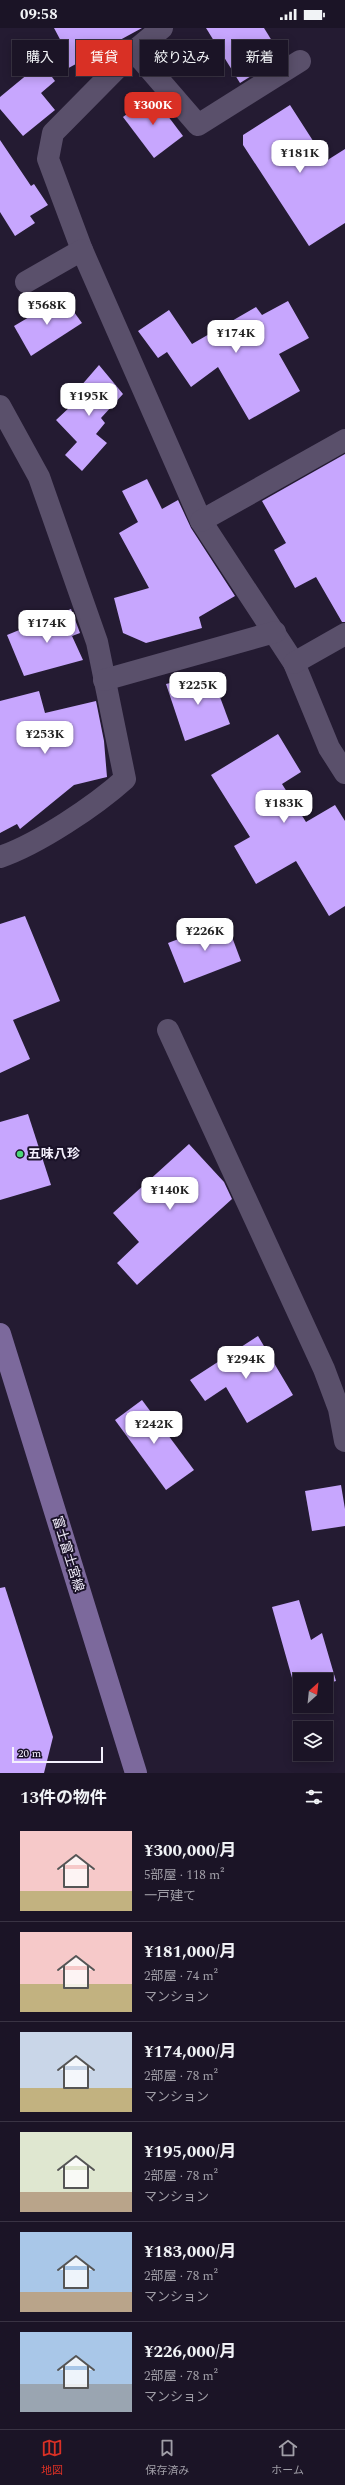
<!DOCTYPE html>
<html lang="ja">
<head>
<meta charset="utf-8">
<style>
  :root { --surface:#1b1426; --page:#241d2e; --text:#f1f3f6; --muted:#a09ea7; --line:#393343; --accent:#d93025 }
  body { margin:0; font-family:Spectral,"Noto Sans JP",serif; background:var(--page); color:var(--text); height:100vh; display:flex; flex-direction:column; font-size:15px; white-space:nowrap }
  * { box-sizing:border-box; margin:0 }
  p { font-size:13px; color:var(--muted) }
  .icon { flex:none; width:22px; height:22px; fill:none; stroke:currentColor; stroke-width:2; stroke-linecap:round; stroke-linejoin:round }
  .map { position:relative; height:1745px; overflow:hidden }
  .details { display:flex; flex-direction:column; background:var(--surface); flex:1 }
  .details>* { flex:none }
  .guide { position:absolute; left:12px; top:12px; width:321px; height:36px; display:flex; gap:8px }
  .needle { width:26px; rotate:27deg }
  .controls { position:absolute; left:293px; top:1645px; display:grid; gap:8px }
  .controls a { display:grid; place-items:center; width:40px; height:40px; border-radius:0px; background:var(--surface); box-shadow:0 2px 10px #0003,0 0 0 1px var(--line); font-size:20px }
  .scale { position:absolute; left:12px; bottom:10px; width:91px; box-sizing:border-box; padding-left:4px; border:2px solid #f4f0fd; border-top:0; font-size:11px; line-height:14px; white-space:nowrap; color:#f4f0fd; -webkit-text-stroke:3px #1a1228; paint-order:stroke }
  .price { position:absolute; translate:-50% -34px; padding:0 9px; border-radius:8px; background:#fff; color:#222; font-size:13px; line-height:26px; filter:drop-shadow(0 1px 2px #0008) }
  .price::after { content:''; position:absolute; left:50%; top:24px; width:12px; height:9px; margin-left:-6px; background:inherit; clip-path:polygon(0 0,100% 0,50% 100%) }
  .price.current { background:var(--accent); color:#fff }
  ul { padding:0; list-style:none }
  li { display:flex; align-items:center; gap:12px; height:100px; padding:0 20px }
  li+li { border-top:1px solid var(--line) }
  li span { display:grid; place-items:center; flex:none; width:112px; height:80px; border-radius:0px; color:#555 }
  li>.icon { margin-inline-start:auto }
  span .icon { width:48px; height:48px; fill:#fffc; stroke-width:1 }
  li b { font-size:17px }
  h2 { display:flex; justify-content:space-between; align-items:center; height:48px; padding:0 20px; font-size:17px }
  .tag { padding:0 14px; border-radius:0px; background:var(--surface); box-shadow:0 2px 10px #0003,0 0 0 1px var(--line); font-size:14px; line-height:36px }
  .tag.current { background:var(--accent); color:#fff }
  .status { display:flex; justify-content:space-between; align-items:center; height:28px; padding:0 20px; background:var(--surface); direction:ltr }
  .status svg { height:11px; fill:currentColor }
  .tab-bar { display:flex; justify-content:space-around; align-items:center; height:56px; border-top:1px solid var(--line); background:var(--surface); font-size:11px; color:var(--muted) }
  .tab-bar a { display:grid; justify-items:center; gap:2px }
  .tab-bar .current { color:var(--accent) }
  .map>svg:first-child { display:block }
  .building { fill:#c7a6fe }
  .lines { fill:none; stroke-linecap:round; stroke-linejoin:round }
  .minor { stroke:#5a506b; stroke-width:22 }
  .major { stroke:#7c699c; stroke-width:22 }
  .poi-dot { fill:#49d778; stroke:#1a1228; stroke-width:1.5 }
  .labels { text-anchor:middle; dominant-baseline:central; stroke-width:4; stroke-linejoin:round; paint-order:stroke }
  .poi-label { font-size:13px; font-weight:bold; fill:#f4f0fd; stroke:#1a1228; text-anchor:start }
  .street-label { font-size:13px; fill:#f4f0fd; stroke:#1a1228 }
</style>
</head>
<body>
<div class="status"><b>09:58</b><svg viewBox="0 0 49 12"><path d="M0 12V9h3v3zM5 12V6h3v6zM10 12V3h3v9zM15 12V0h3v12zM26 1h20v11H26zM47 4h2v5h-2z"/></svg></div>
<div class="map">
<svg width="345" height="1745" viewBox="0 0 345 1745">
  <rect width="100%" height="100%" fill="#241b32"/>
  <g class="building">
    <polygon points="54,0 142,0 52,49 55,53 41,65 55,82 23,108 0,81 0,69 63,17"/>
    <polygon points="206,0 264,0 282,29 240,55"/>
    <polygon points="152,67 183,108 154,130 123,89"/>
    <polygon points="290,77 326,133 345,121 345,195 309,218 243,117 243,107"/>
    <polygon points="0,112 31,158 34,156 48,177 30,188 35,195 15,208 0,184"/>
    <polygon points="63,269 82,295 31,328 14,298"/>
    <polygon points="288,273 309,310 279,326 300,363 249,392 218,339 191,359 167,324 158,330 138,303 169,282 192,316 256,279 262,287"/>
    <polygon points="99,337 123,366 101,390 105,395 96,406 107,415 82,443 65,427 77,414 56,392 86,364 80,359"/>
    <polygon points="345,426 345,594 342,594 316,549 295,560 274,522 286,515 262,473"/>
    <polygon points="147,451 162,481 178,472 191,500 235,568 199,589 202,600 146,615 123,605 114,570 149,560 119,505 138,494 122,463"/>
    <polygon points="71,581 80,605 72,608 83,632 24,648 7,607"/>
    <polygon points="211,645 230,696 185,713 166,656"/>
    <polygon points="39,663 45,685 96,673 104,713 107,749 74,757 20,801 17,796 0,805 0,673"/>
    <polygon points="278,706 301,744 282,756 306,794 335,777 345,793 345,878 329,888 296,833 256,856 234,818 250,809 211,747"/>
    <polygon points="25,888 60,973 13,992 30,1031 0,1045 0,896"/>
    <polygon points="226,893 241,933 184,955 168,915"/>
    <polygon points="28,1086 51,1157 0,1172 0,1094"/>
    <polygon points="189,1116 224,1154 232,1171 137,1257 117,1235 139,1214 113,1185"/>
    <polygon points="258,1308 293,1367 247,1395 226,1359 205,1373 190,1352"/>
    <polygon points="142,1372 194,1442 166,1462 115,1392"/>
    <polygon points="341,1457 345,1481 345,1498 312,1503 305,1463"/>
    <polygon points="5,1559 53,1709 44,1745 0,1745 0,1560"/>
    <polygon points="299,1572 311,1612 322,1605 336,1653 326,1656 326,1652 300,1652 300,1663 296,1664 272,1579"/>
  </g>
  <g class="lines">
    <g class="minor">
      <polyline points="134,23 198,97 300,33"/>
      <polyline points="82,222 48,131 53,105 134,23 162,0"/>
      <polyline points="26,254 82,222 201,493 294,635 329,720 345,745"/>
      <path d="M 0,378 L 39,449 L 97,614 L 125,751 C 95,778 38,816 0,829"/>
      <polyline points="201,493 345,412"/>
      <polyline points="294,635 345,606"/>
      <polyline points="104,652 275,604"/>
      <polyline points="168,1002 324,1341 339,1381 345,1413"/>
    </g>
    <polyline class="major" points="0,1306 136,1745"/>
  </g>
  <circle class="poi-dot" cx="20" cy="1126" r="4"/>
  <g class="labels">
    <g class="poi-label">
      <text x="28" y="1126">五味八珍</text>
    </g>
    <g class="street-label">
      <text transform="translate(68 1526) rotate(73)">富士富士宮線</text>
    </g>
  </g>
</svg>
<div class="controls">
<a><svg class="needle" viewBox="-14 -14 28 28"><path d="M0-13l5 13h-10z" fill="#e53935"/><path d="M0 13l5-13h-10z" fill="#a09ea7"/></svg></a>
<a><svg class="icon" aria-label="layers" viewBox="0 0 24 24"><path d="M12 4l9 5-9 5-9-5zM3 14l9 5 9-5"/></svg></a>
</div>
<div class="scale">20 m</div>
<b class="price current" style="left:153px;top:98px">¥300K</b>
<b class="price" style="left:300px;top:146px">¥181K</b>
<b class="price" style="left:47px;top:298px">¥568K</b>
<b class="price" style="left:236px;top:326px">¥174K</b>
<b class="price" style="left:89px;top:389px">¥195K</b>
<b class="price" style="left:47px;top:616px">¥174K</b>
<b class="price" style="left:198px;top:678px">¥225K</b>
<b class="price" style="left:45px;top:727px">¥253K</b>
<b class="price" style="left:284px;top:796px">¥183K</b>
<b class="price" style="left:205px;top:924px">¥226K</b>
<b class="price" style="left:170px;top:1183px">¥140K</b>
<b class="price" style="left:246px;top:1352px">¥294K</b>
<b class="price" style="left:154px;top:1417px">¥242K</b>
<div class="guide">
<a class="tag">購入</a>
<a class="tag current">賃貸</a>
<a class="tag">絞り込み</a>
<a class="tag">新着</a>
</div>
</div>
<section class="details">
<h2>13件の物件<svg class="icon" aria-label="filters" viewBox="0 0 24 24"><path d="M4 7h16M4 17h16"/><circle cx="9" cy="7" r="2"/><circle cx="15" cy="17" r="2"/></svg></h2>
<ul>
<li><span style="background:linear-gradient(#f6c9c9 75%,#c2b280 0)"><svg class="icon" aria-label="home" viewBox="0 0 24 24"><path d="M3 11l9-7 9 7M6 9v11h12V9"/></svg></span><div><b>¥300,000/月</b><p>5部屋 · 118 m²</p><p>一戸建て</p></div></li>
<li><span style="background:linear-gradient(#f6c9c9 65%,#c2b280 0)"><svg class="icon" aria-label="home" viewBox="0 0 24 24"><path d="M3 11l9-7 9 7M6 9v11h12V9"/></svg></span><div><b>¥181,000/月</b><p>2部屋 · 74 m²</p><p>マンション</p></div></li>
<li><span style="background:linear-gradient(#c9d6e8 70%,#c2b280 0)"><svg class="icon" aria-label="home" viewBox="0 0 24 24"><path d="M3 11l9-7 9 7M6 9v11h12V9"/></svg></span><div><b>¥174,000/月</b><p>2部屋 · 78 m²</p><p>マンション</p></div></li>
<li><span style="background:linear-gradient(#dfe7d0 75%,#b9a48a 0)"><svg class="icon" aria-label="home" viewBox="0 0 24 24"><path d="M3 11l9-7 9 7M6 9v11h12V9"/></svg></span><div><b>¥195,000/月</b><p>2部屋 · 78 m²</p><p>マンション</p></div></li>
<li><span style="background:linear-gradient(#a9c7e8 75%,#b9a48a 0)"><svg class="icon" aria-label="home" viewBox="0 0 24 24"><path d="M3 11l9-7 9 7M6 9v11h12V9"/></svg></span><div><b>¥183,000/月</b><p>2部屋 · 78 m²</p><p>マンション</p></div></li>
<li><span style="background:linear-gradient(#a9c7e8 65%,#9aa5b1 0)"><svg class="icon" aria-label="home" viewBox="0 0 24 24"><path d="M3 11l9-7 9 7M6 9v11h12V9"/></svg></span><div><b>¥226,000/月</b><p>2部屋 · 78 m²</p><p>マンション</p></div></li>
</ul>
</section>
<nav class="tab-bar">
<a class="current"><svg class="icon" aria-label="map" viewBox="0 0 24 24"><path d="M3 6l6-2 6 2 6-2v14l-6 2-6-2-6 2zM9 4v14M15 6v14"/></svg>地図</a>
<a><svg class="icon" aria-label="saved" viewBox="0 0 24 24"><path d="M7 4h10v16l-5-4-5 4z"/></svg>保存済み</a>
<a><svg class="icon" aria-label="home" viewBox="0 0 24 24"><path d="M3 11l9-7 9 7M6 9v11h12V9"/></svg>ホーム</a>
</nav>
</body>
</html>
